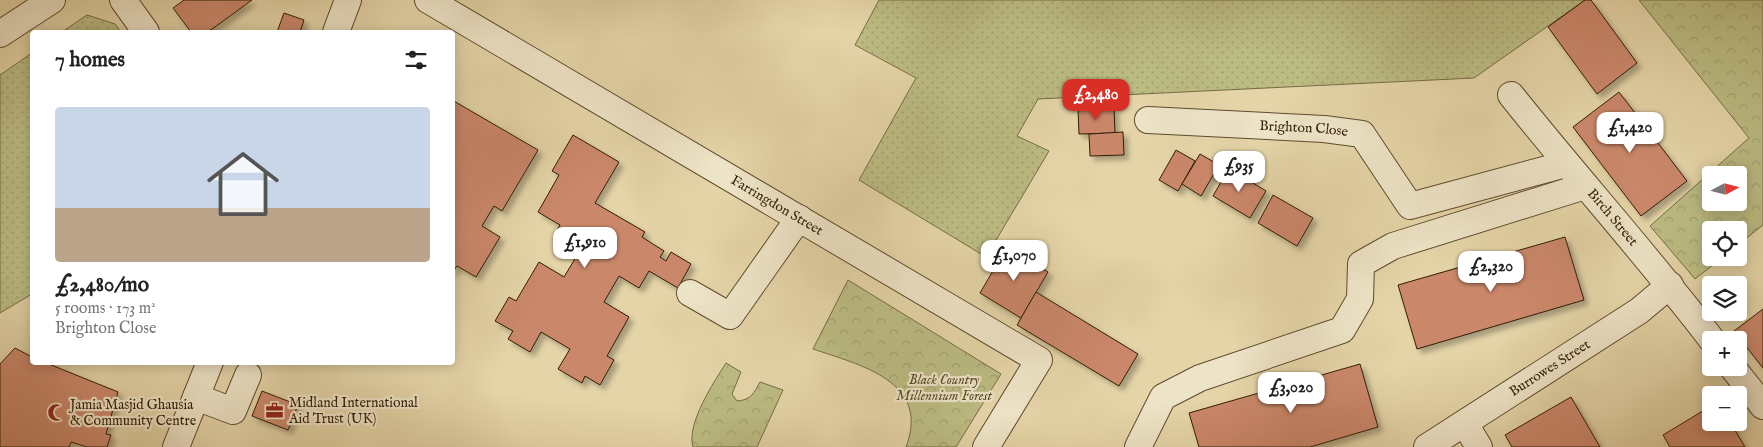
<!DOCTYPE html>
<html lang="en">
<head>
<meta charset="utf-8">
<style>
  :root { --surface:#fff; --page:#f2f2f2; --text:#222; --muted:#767676; --line:#e0e0e0; --accent:#d93025 }
  body { margin:0; font-family:"IM FELL English",serif; background:var(--page); color:var(--text); height:100vh; display:flex; flex-direction:column; font-size:19px; white-space:nowrap }
  * { box-sizing:border-box; margin:0 }
  p { font-size:16px; color:var(--muted) }
  .icon { flex:none; width:28px; height:28px; fill:none; stroke:currentColor; stroke-width:2; stroke-linecap:round; stroke-linejoin:round }
  .map { position:relative; flex:1; overflow:hidden }
  .panel { position:absolute; left:30px; top:30px; width:425px; height:335px; display:flex; flex-direction:column; background:var(--surface); border-radius:5px; box-shadow:0 2px 12px #0003 }
  .panel>* { flex:none }
  .needle { width:32px; rotate:83deg }
  .controls { position:absolute; left:1702px; top:166px; display:grid; gap:10px }
  .controls a { display:grid; place-items:center; width:45px; height:45px; border-radius:5px; background:var(--surface); box-shadow:0 2px 12px #0003; font-size:25px }
  .price { position:absolute; translate:-50% -42px; padding:0 11px; border-radius:10px; background:#fff; color:#222; font-size:16px; line-height:32px; filter:drop-shadow(0 1px 2px #0008) }
  .price::after { content:''; position:absolute; left:50%; top:30px; width:15px; height:11px; margin-left:-8px; background:inherit; clip-path:polygon(0 0,100% 0,50% 100%) }
  .price.current { background:var(--accent); color:#fff }
  ul { padding:0; list-style:none }
  li { display:grid; align-content:center; gap:10px; height:265px; padding:0 25px }
  li+li { border-top:1px solid var(--line) }
  li span { display:grid; place-items:center; height:155px; border-radius:5px; color:#555 }
  li>.icon { margin-inline-start:auto }
  span .icon { width:90px; height:90px; fill:#fffc; stroke-width:1 }
  li b { font-size:21px }
  h2 { display:flex; justify-content:space-between; align-items:center; height:60px; padding:0 25px; font-size:21px }
  .map>svg:first-child { display:block }
  .grass { fill:url(#grass-dots); stroke:#766c44 }
  .forest { fill:url(#forest-crowns); stroke:#766c44; fill-rule:evenodd }
  .building { fill:#ca876b; stroke:#311d05; filter:url(#shadow) }
  .lines { fill:none; stroke-linecap:round; stroke-linejoin:round }
  .minor-casing { stroke:#5e4b2e; stroke-width:28 }
  .minor { stroke:#ede3c6; stroke-width:26 }
  .labels { text-anchor:middle; dominant-baseline:central; stroke-width:4.5; stroke-linejoin:round; paint-order:stroke }
  .street-label { font-size:14px; fill:#311d05; stroke:#ede3c6 }
  .park-label { font-size:14px; font-style:italic; fill:#5a4c2a; stroke:#ede3c6 }
  .poi-label { font-size:14px; fill:#311d05; stroke:#ede3c6; text-anchor:start }
</style>
</head>
<body>
<div class="map">
<svg width="1763" height="447" viewBox="0 0 1763 447">
  <defs>
    <pattern id="grass-dots" width="8" height="8" patternUnits="userSpaceOnUse" patternTransform="scale(1.25)"><rect width="8" height="8" fill="#bbbb82"/><path d="M2 2h.1M6 6h.1" fill="none" stroke="#a1a06f" stroke-width="1.8" stroke-linecap="round"/></pattern>
    <pattern id="forest-crowns" width="20" height="18" patternUnits="userSpaceOnUse" patternTransform="scale(1.25)"><rect width="20" height="18" fill="#bbbb82"/><path d="M2 6a3 3 0 1 1 6 0M12 15a3 3 0 1 1 6 0" fill="none" stroke="#a1a06f"/></pattern>
    <filter id="shadow"><feDropShadow dx="4.5" dy="4.5" stdDeviation="2.5" flood-color="#0004"/></filter>
  </defs>
  <rect width="100%" height="100%" fill="#e4d4a7"/>
  <filter id="stains"><feTurbulence type="fractalNoise" baseFrequency=".004" numOctaves="4"/><feColorMatrix values="0 0 0 0 .2 0 0 0 0 .09 0 0 0 0 .02 0 0 0 .5 -.17"/></filter>
  <radialGradient id="worn" r=".72"><stop offset=".6" stop-color="#630" stop-opacity="0"/><stop offset="1" stop-color="#630" stop-opacity=".3"/></radialGradient>
  <g class="grass">
    <polygon points="879,0 1585,0 1474,78 1038,99 1017,136 1049,151 986,257 859,180 916,78 855,45"/>
    <polygon points="87,15 115,24 121,32 62,32"/>
    <polygon points="32,53 32,294 0,313 0,75"/>
  </g>
  <g class="forest">
    <path d="M 1639,0 L 1763,0 L 1763,225 L 1739,244 L 1739,230 L 1711,230 L 1711,258 L 1722,258 L 1695,279 L 1650,226 L 1749,138 ZM 1711,175 L 1739,175 L 1739,202 L 1711,202 Z"/>
    <path d="M 848,280 L 1001,374 L 956,447 L 906,447 C 931,381 860,365 813,349 Z"/>
    <path d="M 726,363 L 741,372 L 732,394 L 737,401 C 751,400 754,393 760,382 L 783,390 L 757,447 L 693,447 C 686,424 714,382 726,363 Z"/>
  </g>
  <g class="building">
    <polygon points="184,0 252,0 208,32 191,32 173,8"/>
    <polygon points="1585,0 1591,0 1637,63 1597,94 1548,27"/>
    <polygon points="284,13 304,20 300,32 277,32"/>
    <polygon points="1619,92 1687,181 1641,216 1573,127"/>
    <polygon points="452,100 538,150 502,211 494,206 482,226 500,237 476,277 457,266 452,273"/>
    <polygon points="1114,108 1115,133 1079,134 1078,109"/>
    <polygon points="1123,132 1124,155 1090,156 1089,134"/>
    <polygon points="573,135 619,162 595,203 645,232 642,237 664,251 660,257 666,261 671,252 691,264 678,288 649,271 639,288 619,276 604,302 629,317 607,356 614,360 600,385 585,376 582,383 558,369 570,349 541,332 530,352 508,339 513,331 495,321 509,297 516,301 539,262 564,277 582,247 556,232 560,225 538,212 559,175 552,171"/>
    <polygon points="1176,150 1195,161 1178,191 1159,180"/>
    <polygon points="1200,154 1219,165 1201,196 1182,184"/>
    <polygon points="1229,168 1266,191 1250,218 1213,196"/>
    <polygon points="1273,195 1313,218 1297,246 1258,223"/>
    <polygon points="1565,237 1584,300 1417,349 1398,285"/>
    <polygon points="1007,247 1048,272 1021,318 980,293"/>
    <polygon points="1036,292 1138,354 1119,386 1017,325"/>
    <polygon points="1763,309 1763,368 1734,331"/>
    <polygon points="15,348 32,357 32,362 44,362 118,392 106,434 111,435 107,447 87,447 71,442 69,447 0,447 0,364"/>
    <polygon points="1360,364 1378,427 1310,447 1199,447 1189,413"/>
    <polygon points="262,391 298,405 288,430 252,416"/>
    <polygon points="1571,397 1600,447 1512,447 1505,435"/>
    <polygon points="1711,406 1711,422 1730,422 1745,447 1670,447 1663,435"/>
  </g>
  <g class="lines">
    <defs>
      <g id="minor">
        <polyline points="123,0 146,32"/>
        <path id="s1" d="M 428,0 L 1039,360 L 986,447"/>
        <polyline points="336,32 348,0"/>
        <polyline points="0,34 52,0"/>
        <path id="s2" d="M 1511,95 C 1577,178 1648,256 1712,340"/>
        <path id="s3" d="M 1148,120 L 1324,129 L 1362,134 L 1410,206 L 1566,164"/>
        <polyline points="690,293 730,316 799,218"/>
        <polyline points="1733,368 1763,406"/>
        <polyline points="196,397 233,411 248,375"/>
        <polyline points="1465,424 1479,447"/>
        <polyline points="176,447 210,362"/>
        <polyline points="1138,447 1163,397 1200,378 1342,330 1360,299 1361,264 1393,246 1585,186"/>
        <path id="s4" d="M 1427,447 L 1639,311 L 1670,285"/>
      </g>
    </defs>
    <use href="#minor" class="minor-casing"/>
    <use href="#minor" class="minor"/>
  </g>
  <defs>
    <symbol id="office-bare" viewBox="-9 -9 18 18"><path d="M-6-3h4V-5.5h4V-3h4V5H-6ZM-1-4.5V-3h2v-1.5ZM-6 0V1H6V0Z" fill="#8f2418" stroke="#ede3c6" stroke-width="2.5" paint-order="stroke"/></symbol>
    <symbol id="mosque-bare" viewBox="-9 -9 18 18"><path d="M3.5-4.9A6 6 0 1 0 3.5 4.9A5 5 0 1 1 3.5-4.9Z" fill="#8f2418" stroke="#ede3c6" stroke-width="2.5" paint-order="stroke"/></symbol>
  </defs>
  <g fill-rule="evenodd">
    <use href="#office-bare" x="262" y="398" width="25" height="25"/>
    <use href="#mosque-bare" x="44" y="400" width="25" height="25"/>
  </g>
  <g class="labels">
    <g class="street-label">
      <text stroke="none"><textPath href="#s3" startOffset="156">Brighton Close</textPath></text>
      <text stroke="none"><textPath href="#s1" startOffset="405">Farringdon Street</textPath></text>
      <text stroke="none"><textPath href="#s2" startOffset="159">Birch Street</textPath></text>
      <text stroke="none"><textPath href="#s4" startOffset="146">Burrowes Street</textPath></text>
    </g>
    <g class="park-label">
      <text x="944" y="380">Black Country<tspan x="944" dy="16">Millennium Forest</tspan></text>
    </g>
    <g class="poi-label">
      <text x="289" y="403">Midland International<tspan x="289" dy="16">Aid Trust (UK)</tspan></text>
      <text x="70" y="405">Jamia Masjid Ghausia<tspan x="70" dy="16">&amp; Community Centre</tspan></text>
    </g>
  </g>
  <rect width="100%" height="100%" filter="url(#stains)"/>
  <rect width="100%" height="100%" fill="url(#worn)"/>
</svg>
<div class="controls">
<a><svg class="needle" viewBox="-14 -14 28 28"><path d="M0-13l5 13h-10z" fill="#e53935"/><path d="M0 13l5-13h-10z" fill="#767676"/></svg></a>
<a><svg class="icon" aria-label="locate" viewBox="0 0 24 24"><circle cx="12" cy="12" r="6"/><path d="M12 2v4M12 18v4M2 12h4M18 12h4"/></svg></a>
<a><svg class="icon" aria-label="layers" viewBox="0 0 24 24"><path d="M12 4l9 5-9 5-9-5zM3 14l9 5 9-5"/></svg></a>
<a>+</a>
<a>−</a>
</div>
<b class="price current" style="left:1096px;top:121px">£2,480</b>
<b class="price" style="left:1630px;top:154px">£1,420</b>
<b class="price" style="left:1239px;top:193px">£935</b>
<b class="price" style="left:585px;top:269px">£1,910</b>
<b class="price" style="left:1014px;top:282px">£1,070</b>
<b class="price" style="left:1491px;top:293px">£2,320</b>
<b class="price" style="left:1291px;top:414px">£3,020</b>
<section class="panel">
<h2>7 homes<svg class="icon" aria-label="filters" viewBox="0 0 24 24"><path d="M4 7h16M4 17h16"/><circle cx="9" cy="7" r="2"/><circle cx="15" cy="17" r="2"/></svg></h2>
<ul>
<li><span style="background:linear-gradient(#c9d6e8 65%,#b9a48a 0)"><svg class="icon" aria-label="home" viewBox="0 0 24 24"><path d="M3 11l9-7 9 7M6 9v11h12V9"/></svg></span><div><b>£2,480/mo</b><p>5 rooms · 173 m²</p><p>Brighton Close</p></div></li>
</ul>
</section>
</div>
</body>
</html>
